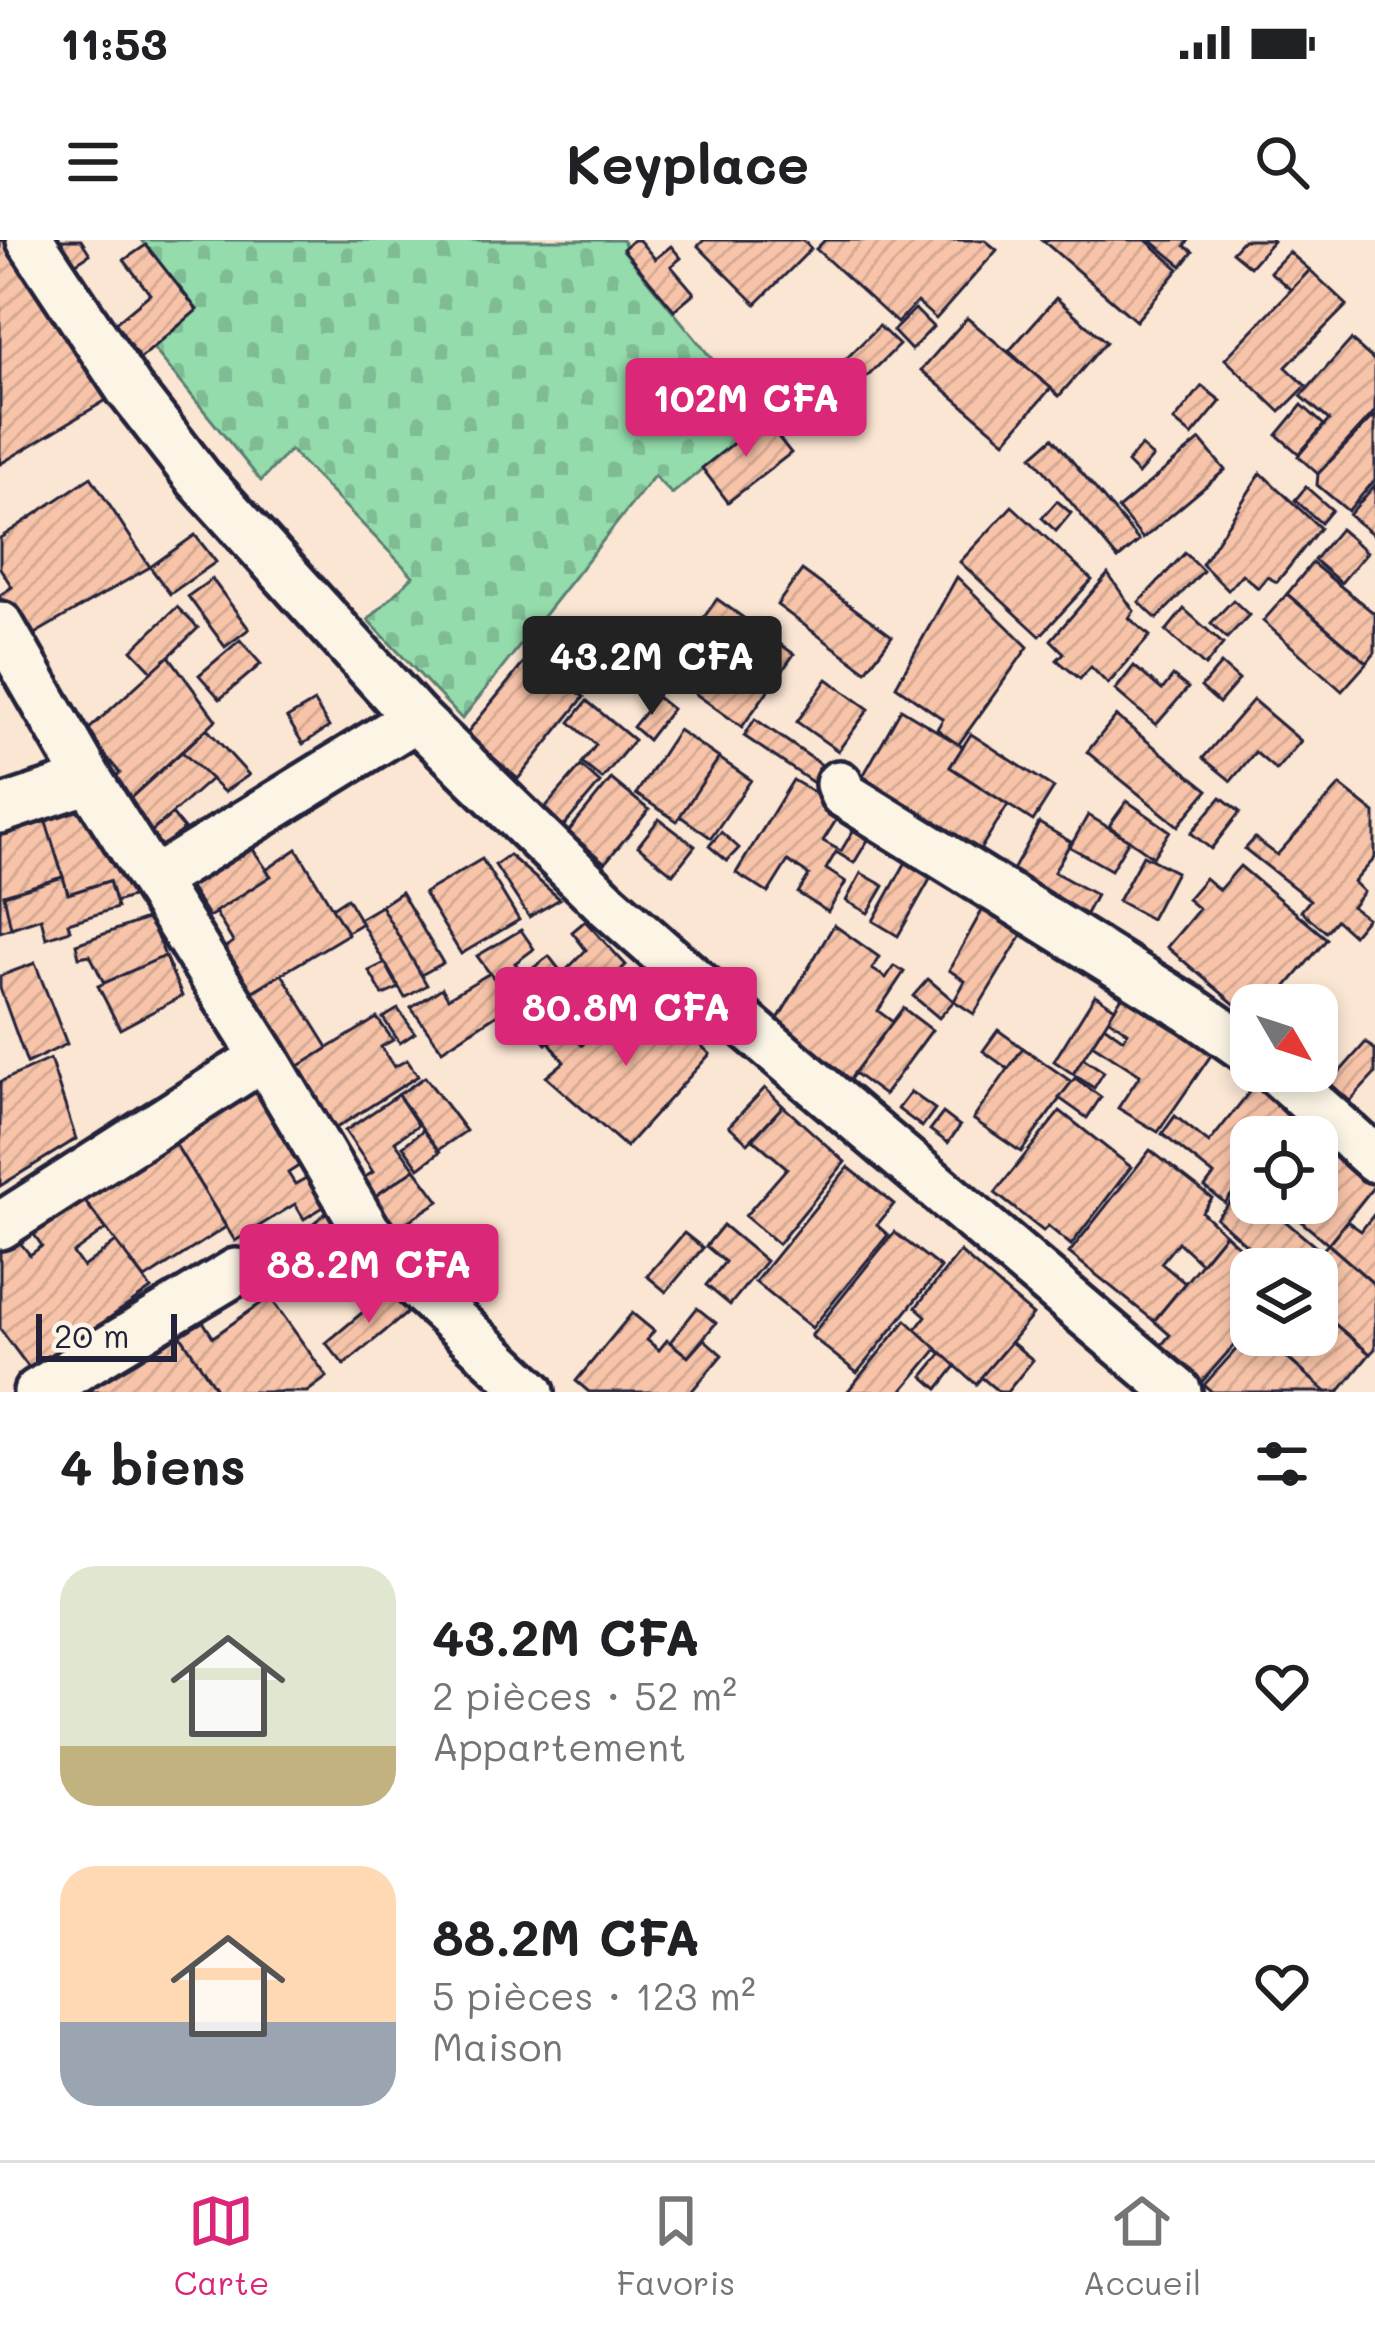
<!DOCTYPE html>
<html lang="fr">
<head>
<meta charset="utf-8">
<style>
  :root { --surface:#fff; --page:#f6f6f6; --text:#202124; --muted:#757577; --line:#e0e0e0; --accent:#db2777 }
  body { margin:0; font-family:Mali,sans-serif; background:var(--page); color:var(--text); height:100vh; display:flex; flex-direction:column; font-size:45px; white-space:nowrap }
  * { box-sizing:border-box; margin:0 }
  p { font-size:39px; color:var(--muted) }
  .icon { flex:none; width:66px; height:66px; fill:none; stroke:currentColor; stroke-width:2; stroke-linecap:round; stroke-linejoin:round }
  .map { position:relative; height:1152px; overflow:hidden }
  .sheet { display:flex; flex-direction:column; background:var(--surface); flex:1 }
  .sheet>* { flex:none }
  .needle { width:78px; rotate:129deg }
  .buttons { position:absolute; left:1230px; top:744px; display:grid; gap:24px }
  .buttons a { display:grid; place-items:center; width:108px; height:108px; border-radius:24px; background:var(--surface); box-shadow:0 6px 18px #0003; font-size:60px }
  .scale { position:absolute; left:36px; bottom:30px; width:141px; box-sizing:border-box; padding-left:12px; border:6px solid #22223b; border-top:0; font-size:33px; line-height:42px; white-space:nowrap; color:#22223b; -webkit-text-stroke:9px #fcf5e5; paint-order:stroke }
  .price { position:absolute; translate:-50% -102px; padding:0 27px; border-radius:12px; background:var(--accent); color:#fff; font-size:39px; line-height:78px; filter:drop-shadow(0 3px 6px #0008) }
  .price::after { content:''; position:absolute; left:50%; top:72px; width:36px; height:27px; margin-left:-18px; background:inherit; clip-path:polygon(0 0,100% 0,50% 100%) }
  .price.current { background:#222; color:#fff }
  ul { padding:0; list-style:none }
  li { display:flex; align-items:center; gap:36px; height:300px; padding:0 60px }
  li span { display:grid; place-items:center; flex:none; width:336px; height:240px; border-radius:36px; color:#555 }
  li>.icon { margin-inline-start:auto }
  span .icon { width:144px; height:144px; fill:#fffc; stroke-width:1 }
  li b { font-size:51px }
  h2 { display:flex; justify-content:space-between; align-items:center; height:144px; padding:0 60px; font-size:51px }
  .status { display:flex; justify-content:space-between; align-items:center; height:84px; padding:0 60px; background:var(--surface); direction:ltr }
  .status svg { height:33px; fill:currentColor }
  header { display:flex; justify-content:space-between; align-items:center; height:156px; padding:0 60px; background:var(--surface); font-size:54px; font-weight:700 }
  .menu { display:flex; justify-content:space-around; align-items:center; height:168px; border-top:3px solid var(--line); background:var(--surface); font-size:33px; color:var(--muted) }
  .menu a { display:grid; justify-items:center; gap:6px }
  .menu .current { color:var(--accent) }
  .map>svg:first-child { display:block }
  .cemetery { fill:url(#cemetery-stones); stroke:#5b7f73; stroke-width:3 }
  .building { fill:url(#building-hatch); stroke:#22223b; stroke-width:3 }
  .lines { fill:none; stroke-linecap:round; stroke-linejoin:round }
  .minor-casing { stroke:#22223b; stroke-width:54 }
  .minor { stroke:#fcf5e5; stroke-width:45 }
</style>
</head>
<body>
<div class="status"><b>11:53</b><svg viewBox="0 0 49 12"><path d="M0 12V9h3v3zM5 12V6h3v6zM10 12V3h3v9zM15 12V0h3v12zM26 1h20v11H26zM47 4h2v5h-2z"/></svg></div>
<header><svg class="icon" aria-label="menu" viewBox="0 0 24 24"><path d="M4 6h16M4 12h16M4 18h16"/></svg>Keyplace<svg class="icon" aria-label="search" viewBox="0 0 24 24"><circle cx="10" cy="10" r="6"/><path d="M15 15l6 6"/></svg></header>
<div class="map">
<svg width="1375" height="1152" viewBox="0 0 1375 1152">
  <defs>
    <pattern id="cemetery-stones" width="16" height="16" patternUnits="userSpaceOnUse" patternTransform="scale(3)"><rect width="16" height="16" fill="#94dcab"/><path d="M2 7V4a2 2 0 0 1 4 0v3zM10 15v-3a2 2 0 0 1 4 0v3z" fill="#7fbc94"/></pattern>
    <pattern id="building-hatch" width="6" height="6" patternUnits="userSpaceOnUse" patternTransform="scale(3)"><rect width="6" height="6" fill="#f8c4a9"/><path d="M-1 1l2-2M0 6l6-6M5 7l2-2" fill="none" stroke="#d4a892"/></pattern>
  </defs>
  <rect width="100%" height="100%" fill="#fbe6d3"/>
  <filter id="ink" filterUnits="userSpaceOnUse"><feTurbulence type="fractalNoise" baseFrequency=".00833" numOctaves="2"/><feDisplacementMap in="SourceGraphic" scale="24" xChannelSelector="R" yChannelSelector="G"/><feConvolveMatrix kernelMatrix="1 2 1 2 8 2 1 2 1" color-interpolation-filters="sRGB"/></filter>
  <g filter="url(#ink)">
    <polygon class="cemetery" points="141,0 622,0 626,6 623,10 739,152 720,167 742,196 672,254 654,236 462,479 368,380 413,336 290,210 261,241 153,108 197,69"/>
    <g class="building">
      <polygon points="0,0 10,0 113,156 0,224"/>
      <polygon points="53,0 81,0 90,14 70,27"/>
      <polygon points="633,0 639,0 655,19 671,6 681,18 671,26 694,53 674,70 623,9"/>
      <polygon points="704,0 803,0 811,9 756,64 698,6"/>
      <polygon points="825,0 985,0 997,10 936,79 917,62 897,83 816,9"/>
      <polygon points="1042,0 1146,0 1179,29 1136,81"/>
      <polygon points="1150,0 1189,0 1185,6 1193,12 1182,26"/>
      <polygon points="1243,0 1272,0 1273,1 1250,27 1232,12"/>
      <polygon points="146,5 197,70 133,125 109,88 150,54 124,20"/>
      <polygon points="1289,12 1310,30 1291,50 1270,32"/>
      <polygon points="1310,30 1347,65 1286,127 1306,146 1280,172 1225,119"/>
      <polygon points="1056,58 1106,102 1059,156 1009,111"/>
      <polygon points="915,69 933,87 911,110 893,91"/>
      <polygon points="967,78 1051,148 1005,201 921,130"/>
      <polygon points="879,86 899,105 824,180 814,170 798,186 772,159 788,143 805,160"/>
      <polygon points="1351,100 1375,121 1375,171 1318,234 1298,216 1329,180 1301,156"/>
      <polygon points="1202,146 1221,161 1192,196 1174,181"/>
      <polygon points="739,152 757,174 738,189 720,167"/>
      <polygon points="1302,165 1324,185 1299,214 1277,195"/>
      <polygon points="1375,175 1375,240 1348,271 1317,245 1318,234"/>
      <polygon points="764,179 791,213 728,262 702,228"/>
      <polygon points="1053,198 1139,301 1118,319 1032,216"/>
      <polygon points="1200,200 1225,230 1143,299 1118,269"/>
      <polygon points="1141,206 1153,217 1138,234 1127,223"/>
      <polygon points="1261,233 1320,288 1277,342 1267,337 1258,348 1242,334 1228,350 1202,324"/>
      <polygon points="91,237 150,327 19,403 0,365 0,355 12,347 0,328 0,298"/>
      <polygon points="1375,245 1375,296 1349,275"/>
      <polygon points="1306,247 1332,270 1321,283 1295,260"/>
      <polygon points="1057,261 1071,273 1056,291 1042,278"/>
      <polygon points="1012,266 1092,340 1040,396 960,322"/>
      <polygon points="1340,289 1367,312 1341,343 1314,320"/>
      <polygon points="195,295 216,322 170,354 150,327"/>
      <polygon points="1185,313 1203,331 1157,379 1139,362"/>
      <polygon points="1312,323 1375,374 1375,413 1367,423 1287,354"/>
      <polygon points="802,330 892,396 866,431 777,365"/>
      <polygon points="1108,334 1134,371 1129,378 1150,396 1108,444 1091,427 1080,439 1057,420 1064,413 1051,400"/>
      <polygon points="957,337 1028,407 958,505 937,489 943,479 896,446"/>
      <polygon points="212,339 249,389 225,407 188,356"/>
      <polygon points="1287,354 1367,423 1342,451 1263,381"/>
      <polygon points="717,359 794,414 742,487 665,432"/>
      <polygon points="1233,360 1249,375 1227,398 1211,383"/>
      <polygon points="177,367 198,388 153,432 132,410"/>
      <polygon points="1184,369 1223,404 1205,426 1166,391"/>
      <polygon points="240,400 261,424 220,459 199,435"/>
      <polygon points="532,413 584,457 518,539 466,494"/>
      <polygon points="169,416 216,480 124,564 107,544 120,533 86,492"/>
      <polygon points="1221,424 1239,440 1219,463 1201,447"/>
      <polygon points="1134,426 1162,450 1173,436 1188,448 1156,485 1115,450"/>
      <polygon points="827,439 869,469 838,511 797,482"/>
      <polygon points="657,457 672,469 648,500 633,487"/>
      <polygon points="1253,460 1301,501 1276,530 1255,512 1231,541 1203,518"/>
      <polygon points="587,461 634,500 602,539 582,523 596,505 570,482"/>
      <polygon points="314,462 329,487 303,504 287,478"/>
      <polygon points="901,469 963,507 950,527 1008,565 971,624 854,552"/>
      <polygon points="1116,476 1208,550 1178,586 1087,512"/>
      <polygon points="755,479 829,530 818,546 744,496"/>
      <polygon points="207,489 249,535 224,552 182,512"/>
      <polygon points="678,490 719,518 677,581 636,554"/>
      <polygon points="971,494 1054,548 1033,581 950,527"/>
      <polygon points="182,512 211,539 150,593 124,564"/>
      <polygon points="719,518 751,540 711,598 680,576"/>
      <polygon points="581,526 600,543 563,587 543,570"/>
      <polygon points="611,539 649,570 605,623 568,592"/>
      <polygon points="793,540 843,569 823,601 841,611 859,581 874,590 854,623 836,612 826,629 846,642 828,672 798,653 809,635 788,621 768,653 736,633"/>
      <polygon points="1340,545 1375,573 1375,618 1354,642 1364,652 1352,667 1367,678 1353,695 1336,680 1326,692 1301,671 1310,660 1245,609 1255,598 1277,615"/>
      <polygon points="1221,557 1240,572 1211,609 1191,593"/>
      <polygon points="1127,561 1170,591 1153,617 1109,586"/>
      <polygon points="96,563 141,654 115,662 109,641 68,654 45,579"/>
      <polygon points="172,574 184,589 162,607 150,593"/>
      <polygon points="1088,575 1129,600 1111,630 1070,607"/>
      <polygon points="45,579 63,637 4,655 12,688 0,692 0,594"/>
      <polygon points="659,579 695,606 673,634 638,606"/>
      <polygon points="1039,583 1071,602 1054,632 1096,655 1078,689 1003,648"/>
      <polygon points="721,592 739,608 727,621 709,606"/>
      <polygon points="244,596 271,636 209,677 183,637"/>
      <polygon points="297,609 348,694 238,760 211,717 233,702 215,672 271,636 266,630"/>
      <polygon points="911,613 937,627 898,696 873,681"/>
      <polygon points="509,615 560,659 529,677 495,625"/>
      <polygon points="1143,615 1176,632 1151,679 1118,661"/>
      <polygon points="482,619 519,680 461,714 424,653"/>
      <polygon points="1240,626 1327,699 1271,765 1251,765 1251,778 1167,707 1199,669 1187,659 1205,638 1219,650"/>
      <polygon points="861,633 884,646 868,673 846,661"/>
      <polygon points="63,637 68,654 109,641 117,668 68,683 70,690 46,698 41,678 11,688 4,655"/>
      <polygon points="401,652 443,723 421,735 380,666"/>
      <polygon points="347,658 362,683 347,692 332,668"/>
      <polygon points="989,658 1029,683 974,774 954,761 965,741 949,730"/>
      <polygon points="381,666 427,745 405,758 359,679"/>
      <polygon points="149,678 165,716 104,743 90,715 79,717 76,704"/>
      <polygon points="585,681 626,725 546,804 521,776 586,710 572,692"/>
      <polygon points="834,685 879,717 872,729 886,738 894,726 904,732 878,771 893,782 848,842 778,779"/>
      <polygon points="521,690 534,709 515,723 524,735 549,716 562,733 521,776 477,716"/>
      <polygon points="165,716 182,756 120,789 98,746"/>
      <polygon points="35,723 67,804 27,823 0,748 0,736"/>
      <polygon points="385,723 399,748 383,755 369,731"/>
      <polygon points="490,733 513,764 442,810 411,768 442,748 448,758"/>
      <polygon points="282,734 329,809 291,831 245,756"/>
      <polygon points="928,739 954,761 939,778 913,756"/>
      <polygon points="1130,745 1216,808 1158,892 1118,868 1140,835 1092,804 1104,785 1123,799 1128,792 1108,778"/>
      <polygon points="632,753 676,797 684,789 710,814 626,907 546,837 564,822 550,803 564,787 582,805"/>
      <polygon points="1095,755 1115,768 1073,834 1054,821"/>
      <polygon points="903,768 932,790 884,855 854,833"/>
      <polygon points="398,769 415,793 400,803 383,778"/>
      <polygon points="377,778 393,800 381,807 394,827 407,820 418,836 325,895 291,831"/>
      <polygon points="998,790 1023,808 1008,829 983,811"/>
      <polygon points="1366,802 1375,810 1375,834 1350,861 1330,843"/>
      <polygon points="1023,808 1072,842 1021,912 973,879"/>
      <polygon points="1083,818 1104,832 1094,848 1073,834"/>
      <polygon points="50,819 76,899 0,946 0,842"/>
      <polygon points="252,836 302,924 288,933 295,944 308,937 325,966 304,979 295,964 235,1001 166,889"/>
      <polygon points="425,837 466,891 438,910 398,855"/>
      <polygon points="1075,838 1101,857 1087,878 1059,858"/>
      <polygon points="1254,846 1293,876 1277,897 1251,897 1251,930 1225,963 1205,947 1214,935 1162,894 1175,876 1209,903"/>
      <polygon points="765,848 783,866 748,903 729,886"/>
      <polygon points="911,852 935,869 922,887 898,869"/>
      <polygon points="398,855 418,885 395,901 415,929 371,959 359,941 373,932 345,891"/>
      <polygon points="783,866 845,922 778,1004 745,976 787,928 753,899"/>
      <polygon points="1060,871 1131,927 1071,1005 1048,986 1043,991 995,953"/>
      <polygon points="943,873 960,886 948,903 930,890"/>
      <polygon points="1297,880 1375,945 1328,1004 1279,963 1317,963 1317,897 1283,897"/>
      <polygon points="166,889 226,987 145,1039 73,946"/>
      <polygon points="423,890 440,912 419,928 403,906"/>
      <polygon points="1150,910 1212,958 1202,972 1225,994 1201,1023 1178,1002 1161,1023 1185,1043 1154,1081 1069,1013"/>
      <polygon points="848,927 894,964 877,985 888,995 812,1088 755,1042"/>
      <polygon points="415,929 439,961 393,991 371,959"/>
      <polygon points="73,946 106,989 73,1013 83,1027 116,1002 151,1049 32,1132 0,1089 0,997 10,990 30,1015 42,1006 24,980"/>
      <polygon points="1244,946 1251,952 1251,963 1264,963 1317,1008 1299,1029 1274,1029 1216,978"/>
      <polygon points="331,969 352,997 332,1012 311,985"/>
      <polygon points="1375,973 1375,1045 1328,1004 1347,981 1361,991"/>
      <polygon points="723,985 766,1021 730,1065 706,1045 725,1022 706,1006"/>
      <polygon points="894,992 941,1028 857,1133 811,1096"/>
      <polygon points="684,993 703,1008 666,1052 647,1036"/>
      <polygon points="1225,994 1264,1029 1251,1029 1251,1086 1199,1145 1159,1108 1170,1095 1154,1081"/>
      <polygon points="1328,1004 1375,1045 1375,1109 1370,1114 1317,1069 1317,1029 1306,1029"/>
      <polygon points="364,1010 381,1032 363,1046 347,1023"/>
      <polygon points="960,1012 1033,1075 976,1144 915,1090 926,1076 916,1067"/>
      <polygon points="394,1046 412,1069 344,1125 326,1103"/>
      <polygon points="270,1057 327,1137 307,1152 218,1152 175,1087 197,1072 213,1097"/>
      <polygon points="697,1068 716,1083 688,1117 670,1102"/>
      <polygon points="1317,1069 1370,1114 1339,1152 1326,1152 1261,1095 1317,1095"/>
      <polygon points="632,1073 654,1091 647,1100 659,1110 667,1100 688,1117 704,1099 722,1115 691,1152 589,1152 576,1141"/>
      <polygon points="906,1080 937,1109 901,1152 847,1152"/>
      <polygon points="175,1087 218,1152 66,1152"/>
      <polygon points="1251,1093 1261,1095 1326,1152 1212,1152 1204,1145"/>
      <polygon points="1011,1102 1033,1120 1007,1152 999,1152 981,1137"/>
      <polygon points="942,1113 956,1126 938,1149 923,1136"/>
    </g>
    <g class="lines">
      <defs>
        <g id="minor">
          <polyline points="30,0 129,149 199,239 416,478 608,665 693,740 1178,1152"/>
          <polyline points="0,385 89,540 264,817 367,991 398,1028 531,1152"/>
          <polyline points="839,544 843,554 1191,770 1251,812"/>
          <polyline points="0,570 89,540"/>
          <polyline points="154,640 416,478"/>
          <polyline points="1276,831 1375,919"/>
          <polyline points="0,986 264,817"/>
          <polyline points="37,1152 236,1032"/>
        </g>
      </defs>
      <use href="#minor" class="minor-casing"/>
      <use href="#minor" class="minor"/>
    </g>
  </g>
</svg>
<div class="buttons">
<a><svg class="needle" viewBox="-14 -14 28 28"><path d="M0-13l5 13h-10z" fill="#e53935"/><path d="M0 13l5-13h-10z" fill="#757577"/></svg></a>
<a><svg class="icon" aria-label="locate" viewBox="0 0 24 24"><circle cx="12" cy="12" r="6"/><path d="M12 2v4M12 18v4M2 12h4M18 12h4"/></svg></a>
<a><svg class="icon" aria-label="layers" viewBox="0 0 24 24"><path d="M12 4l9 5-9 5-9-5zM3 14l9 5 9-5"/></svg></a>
</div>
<div class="scale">20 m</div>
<b class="price" style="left:746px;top:220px">102M CFA</b>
<b class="price current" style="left:652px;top:478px">43.2M CFA</b>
<b class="price" style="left:626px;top:829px">80.8M CFA</b>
<b class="price" style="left:369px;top:1086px">88.2M CFA</b>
</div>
<section class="sheet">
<h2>4 biens<svg class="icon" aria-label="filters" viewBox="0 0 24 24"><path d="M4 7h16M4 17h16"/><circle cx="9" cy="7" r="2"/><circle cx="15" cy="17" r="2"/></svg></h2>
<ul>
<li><span style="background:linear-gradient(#dfe7d0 75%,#c2b280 0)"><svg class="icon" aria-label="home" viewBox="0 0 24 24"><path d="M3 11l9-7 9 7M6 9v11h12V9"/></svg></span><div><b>43.2M CFA</b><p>2 pièces · 52 m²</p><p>Appartement</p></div><svg class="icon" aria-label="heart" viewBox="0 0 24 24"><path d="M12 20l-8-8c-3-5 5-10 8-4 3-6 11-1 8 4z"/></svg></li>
<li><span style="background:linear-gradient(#ffd9b3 65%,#9aa5b1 0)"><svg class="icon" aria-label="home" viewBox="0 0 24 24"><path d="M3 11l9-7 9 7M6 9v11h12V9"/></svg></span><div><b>88.2M CFA</b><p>5 pièces · 123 m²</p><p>Maison</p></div><svg class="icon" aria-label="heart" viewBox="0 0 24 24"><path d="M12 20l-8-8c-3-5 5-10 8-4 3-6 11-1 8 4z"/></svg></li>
</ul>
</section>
<nav class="menu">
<a class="current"><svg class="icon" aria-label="map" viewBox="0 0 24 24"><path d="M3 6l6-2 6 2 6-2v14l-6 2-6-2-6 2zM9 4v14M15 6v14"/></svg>Carte</a>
<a><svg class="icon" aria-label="saved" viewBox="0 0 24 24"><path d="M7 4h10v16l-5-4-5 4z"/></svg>Favoris</a>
<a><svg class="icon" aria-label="home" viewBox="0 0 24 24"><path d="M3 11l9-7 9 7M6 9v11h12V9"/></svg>Accueil</a>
</nav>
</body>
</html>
